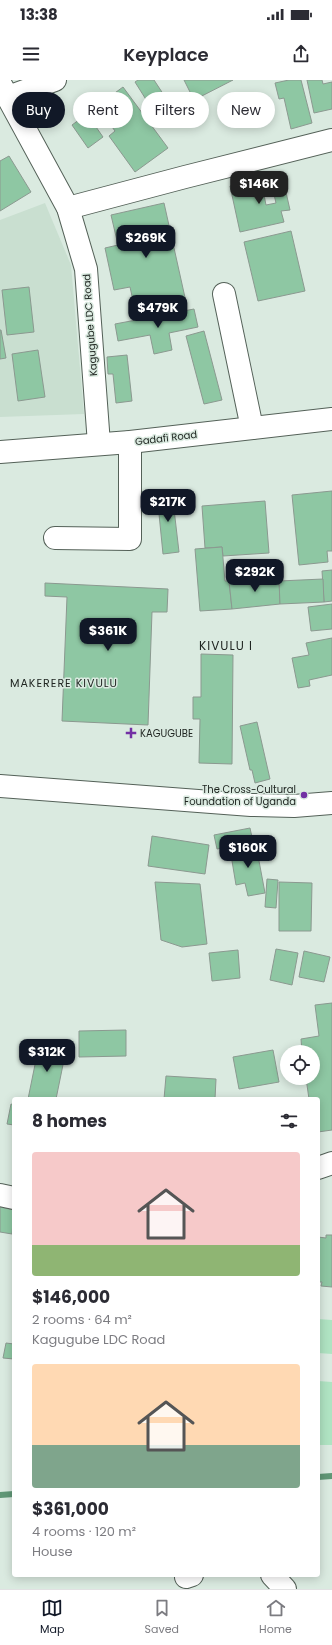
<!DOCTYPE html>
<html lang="en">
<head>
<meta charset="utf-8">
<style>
  :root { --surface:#fff; --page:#f7f7f7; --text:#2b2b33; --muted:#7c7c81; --line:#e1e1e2; --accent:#111827 }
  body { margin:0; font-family:Poppins,sans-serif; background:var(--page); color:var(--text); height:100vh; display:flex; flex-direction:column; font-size:15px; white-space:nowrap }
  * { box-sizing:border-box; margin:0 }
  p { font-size:13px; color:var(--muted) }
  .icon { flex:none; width:22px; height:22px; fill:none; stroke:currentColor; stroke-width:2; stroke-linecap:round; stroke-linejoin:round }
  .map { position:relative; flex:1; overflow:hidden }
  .details { position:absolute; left:12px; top:1017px; width:308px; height:480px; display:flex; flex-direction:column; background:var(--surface); border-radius:4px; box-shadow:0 2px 10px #0003 }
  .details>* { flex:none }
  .top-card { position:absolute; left:12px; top:12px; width:308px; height:36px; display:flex; gap:8px }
  .tools { position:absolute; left:280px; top:965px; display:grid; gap:8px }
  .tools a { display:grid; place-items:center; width:40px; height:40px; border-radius:50%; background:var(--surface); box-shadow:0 2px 10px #0003; font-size:20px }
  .price { position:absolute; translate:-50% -34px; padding:0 9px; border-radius:8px; background:var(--accent); color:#fff; font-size:13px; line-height:26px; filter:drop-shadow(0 1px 2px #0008) }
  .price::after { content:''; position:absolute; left:50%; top:24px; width:12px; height:9px; margin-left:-6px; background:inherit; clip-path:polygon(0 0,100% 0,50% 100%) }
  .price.selected { background:#222; color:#fff }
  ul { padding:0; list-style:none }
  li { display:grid; align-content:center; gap:8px; height:212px; padding:0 20px }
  li span { display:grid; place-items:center; height:124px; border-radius:4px; color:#555 }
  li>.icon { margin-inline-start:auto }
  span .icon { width:72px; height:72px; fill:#fffc; stroke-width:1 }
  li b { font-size:17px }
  h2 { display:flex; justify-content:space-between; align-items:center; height:48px; padding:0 20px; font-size:17px }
  .tag { padding:0 14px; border-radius:18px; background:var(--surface); box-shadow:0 2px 10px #0003; font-size:14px; line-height:36px }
  .tag.selected { background:var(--accent); color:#fff }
  .status { display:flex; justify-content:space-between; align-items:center; height:28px; padding:0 20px; background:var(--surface); direction:ltr }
  .status svg { height:11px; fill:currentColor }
  header { display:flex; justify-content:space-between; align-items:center; height:52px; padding:0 20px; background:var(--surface); font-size:18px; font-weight:600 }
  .menu { display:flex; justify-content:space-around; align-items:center; height:56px; border-top:1px solid var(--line); background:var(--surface); font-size:11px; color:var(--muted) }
  .menu a { display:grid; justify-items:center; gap:2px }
  .menu .selected { color:var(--accent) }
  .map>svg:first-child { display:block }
  .built { fill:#c9dfd0 }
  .green { fill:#afe3c2 }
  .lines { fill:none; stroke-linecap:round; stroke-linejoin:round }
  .stream { stroke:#609776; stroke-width:6 }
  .building { fill:#8ec7a3; stroke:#8b9990 }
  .minor-casing { stroke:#546158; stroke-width:24 }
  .minor { stroke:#fff; stroke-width:22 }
  .poi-dot { fill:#7230a4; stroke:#daeae0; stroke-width:1.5 }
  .labels { text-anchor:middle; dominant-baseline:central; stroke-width:3; stroke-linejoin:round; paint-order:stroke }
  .street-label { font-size:10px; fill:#202622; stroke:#daeae0 }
  .poi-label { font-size:10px; fill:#202622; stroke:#daeae0; text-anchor:start }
  .neighbourhood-label { font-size:11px; letter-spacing:1px; fill:#202622; stroke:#daeae0 }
  .quarter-label { font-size:12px; letter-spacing:1px; fill:#202622; stroke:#daeae0 }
</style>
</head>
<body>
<div class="status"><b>13:38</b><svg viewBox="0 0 49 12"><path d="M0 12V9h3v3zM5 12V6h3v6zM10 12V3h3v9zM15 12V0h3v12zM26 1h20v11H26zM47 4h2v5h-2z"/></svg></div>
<header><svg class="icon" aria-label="menu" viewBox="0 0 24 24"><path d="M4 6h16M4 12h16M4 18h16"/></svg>Keyplace<svg class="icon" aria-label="share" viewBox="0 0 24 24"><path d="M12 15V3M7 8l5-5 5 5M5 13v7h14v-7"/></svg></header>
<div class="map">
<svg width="332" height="1509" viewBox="0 0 332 1509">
  <rect width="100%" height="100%" fill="#daeae0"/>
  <polygon class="built" points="45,123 71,185 84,334 0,337 0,140"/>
  <g class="green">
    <polygon points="318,1239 332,1240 332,1274 318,1273"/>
    <polygon points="318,1301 332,1302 332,1365 318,1365"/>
  </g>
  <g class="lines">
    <g class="stream">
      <polyline points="318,1397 332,1396"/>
      <polyline points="0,1415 14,1414"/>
    </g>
  </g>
  <g class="building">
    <polygon points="138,0 154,0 177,35 162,45 135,2"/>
    <polygon points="184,0 233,0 194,20"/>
    <polygon points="289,0 301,0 312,43 291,49 284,18 279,19 275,3"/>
    <polygon points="307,0 322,0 323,4 332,2 332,29 314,33"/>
    <polygon points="123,7 168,68 135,92 109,56 115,51 97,26"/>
    <polygon points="87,34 103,57 88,68 72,45"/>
    <polygon points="9,76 31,112 0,131 0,81"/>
    <polygon points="283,99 290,130 281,131 284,142 240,152 230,106 261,100 266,125 276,123 271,102"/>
    <polygon points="164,123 186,222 136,234 130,207 114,210 105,168 118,165 111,135"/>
    <polygon points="291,151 305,211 258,221 244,162"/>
    <polygon points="29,207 34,252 7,255 2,210"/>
    <polygon points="194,229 198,247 169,253 172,270 154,274 150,255 118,261 115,244"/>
    <polygon points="0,250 1,250 6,278 0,279"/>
    <polygon points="204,251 222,320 204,324 186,256"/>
    <polygon points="38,270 45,317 18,321 12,274"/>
    <polygon points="127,275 132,321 116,323 113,294 108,294 107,277"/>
    <polygon points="332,411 332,471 327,471 328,482 299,485 292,415"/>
    <polygon points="172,412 179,472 163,474 157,414"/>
    <polygon points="265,421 269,473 223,476 222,467 205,468 202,426"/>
    <polygon points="222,467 225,501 229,501 232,529 200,531 195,469"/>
    <polygon points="332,490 332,521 324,522 322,491"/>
    <polygon points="279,497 280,524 232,529 229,501"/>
    <polygon points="323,499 324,522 280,524 279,501"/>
    <polygon points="45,503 168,509 167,532 152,532 148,645 62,641 67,517 45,516"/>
    <polygon points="332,524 332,549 311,551 308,527"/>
    <polygon points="332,558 332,595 309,600 310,606 298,608 292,578 309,575 306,563"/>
    <polygon points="201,574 233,575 232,684 199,683 200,639 193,639 193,617 201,617"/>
    <polygon points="257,642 270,699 255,703 252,690 250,690 240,646"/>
    <polygon points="250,748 253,762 217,769 214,755"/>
    <polygon points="152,756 209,765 205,794 148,786"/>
    <polygon points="256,765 265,813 248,816 245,803 236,805 230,769"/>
    <polygon points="267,799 278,800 276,828 265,827"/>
    <polygon points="155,802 200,804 207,864 182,867 161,860"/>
    <polygon points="279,802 312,803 311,851 279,851"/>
    <polygon points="276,869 298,873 292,905 270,900"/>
    <polygon points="238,870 240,898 212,901 209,873"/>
    <polygon points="304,871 330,877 324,902 299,897"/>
    <polygon points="332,923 332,1050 318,1052 318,1019 309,1019 306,998 313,998 313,972 302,972 301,959 319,956 315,925"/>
    <polygon points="126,950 126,976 79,977 79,951"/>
    <polygon points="39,965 66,970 56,1019 28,1019"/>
    <polygon points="273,970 279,1002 239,1009 233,977"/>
    <polygon points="166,996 216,999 215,1019 164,1019"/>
    <polygon points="11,1024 14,1025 14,1045 7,1044"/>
    <polygon points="0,1127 14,1130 12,1154 0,1152"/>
    <polygon points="326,1155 332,1155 332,1207 321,1206 322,1202 318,1202 318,1157 326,1158"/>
    <polygon points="6,1263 14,1264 14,1279 3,1278"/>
  </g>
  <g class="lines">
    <defs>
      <g id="minor">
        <polyline points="0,3 68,128 86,189 99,364"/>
        <polyline points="8,17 55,0"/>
        <polyline points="68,128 185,97 332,60"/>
        <polyline points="224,214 252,348"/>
        <polyline points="0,372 130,362 332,339"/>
        <polyline points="55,458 130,459 130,362"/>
        <polyline points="0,706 251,725 294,726 332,723"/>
        <polyline points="318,1088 332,1083"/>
        <polyline points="0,1115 14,1118"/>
        <polyline points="272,1495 285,1509"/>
        <polyline points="186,1497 192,1495"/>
      </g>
    </defs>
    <use href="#minor" class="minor-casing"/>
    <use href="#minor" class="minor"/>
  </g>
  <g class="poi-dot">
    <path d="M129 647h4v4h4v4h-4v4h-4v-4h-4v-4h4z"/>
    <circle cx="304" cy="715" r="4"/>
  </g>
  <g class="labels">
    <g class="street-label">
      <text transform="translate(90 245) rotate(-94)">Kagugube LDC Road</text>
      <text transform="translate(166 358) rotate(-7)">Gadafi Road</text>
    </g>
    <g class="poi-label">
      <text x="140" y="653">KAGUGUBE</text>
      <text x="296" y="709" text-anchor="end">The Cross-Cultural<tspan x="296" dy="12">Foundation of Uganda</tspan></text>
    </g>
    <g class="neighbourhood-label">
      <text x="64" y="603">MAKERERE KIVULU</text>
    </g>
    <g class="quarter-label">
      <text x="226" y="565">KIVULU I</text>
    </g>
  </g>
</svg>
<div class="tools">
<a><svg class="icon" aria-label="locate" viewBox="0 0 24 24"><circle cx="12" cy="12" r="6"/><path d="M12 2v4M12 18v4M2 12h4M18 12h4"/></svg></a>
</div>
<b class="price selected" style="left:259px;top:125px">$146K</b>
<b class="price" style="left:146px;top:179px">$269K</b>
<b class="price" style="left:158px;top:249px">$479K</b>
<b class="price" style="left:168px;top:443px">$217K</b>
<b class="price" style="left:255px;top:513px">$292K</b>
<b class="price" style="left:108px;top:572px">$361K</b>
<b class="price" style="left:248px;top:789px">$160K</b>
<b class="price" style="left:47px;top:993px">$312K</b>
<div class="top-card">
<a class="tag selected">Buy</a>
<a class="tag">Rent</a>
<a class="tag">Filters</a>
<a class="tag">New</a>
</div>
<section class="details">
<h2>8 homes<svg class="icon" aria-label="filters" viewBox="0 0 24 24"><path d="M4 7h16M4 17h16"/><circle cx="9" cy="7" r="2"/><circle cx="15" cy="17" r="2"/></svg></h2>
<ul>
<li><span style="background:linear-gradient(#f6c9c9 75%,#8fb573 0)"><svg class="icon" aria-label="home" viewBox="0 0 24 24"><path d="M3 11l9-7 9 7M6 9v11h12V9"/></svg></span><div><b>$146,000</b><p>2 rooms · 64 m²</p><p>Kagugube LDC Road</p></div></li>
<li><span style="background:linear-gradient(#ffd9b3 65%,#7fa58c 0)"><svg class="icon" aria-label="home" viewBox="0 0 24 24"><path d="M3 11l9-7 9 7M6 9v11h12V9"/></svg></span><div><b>$361,000</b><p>4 rooms · 120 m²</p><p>House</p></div></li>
</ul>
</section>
</div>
<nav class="menu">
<a class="selected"><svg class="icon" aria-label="map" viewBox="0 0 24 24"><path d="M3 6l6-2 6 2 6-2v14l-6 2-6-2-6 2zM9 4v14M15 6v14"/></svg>Map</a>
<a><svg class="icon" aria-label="saved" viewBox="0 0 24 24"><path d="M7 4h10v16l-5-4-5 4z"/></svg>Saved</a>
<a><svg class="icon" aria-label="home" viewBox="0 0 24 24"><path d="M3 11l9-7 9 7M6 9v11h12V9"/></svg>Home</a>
</nav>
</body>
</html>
